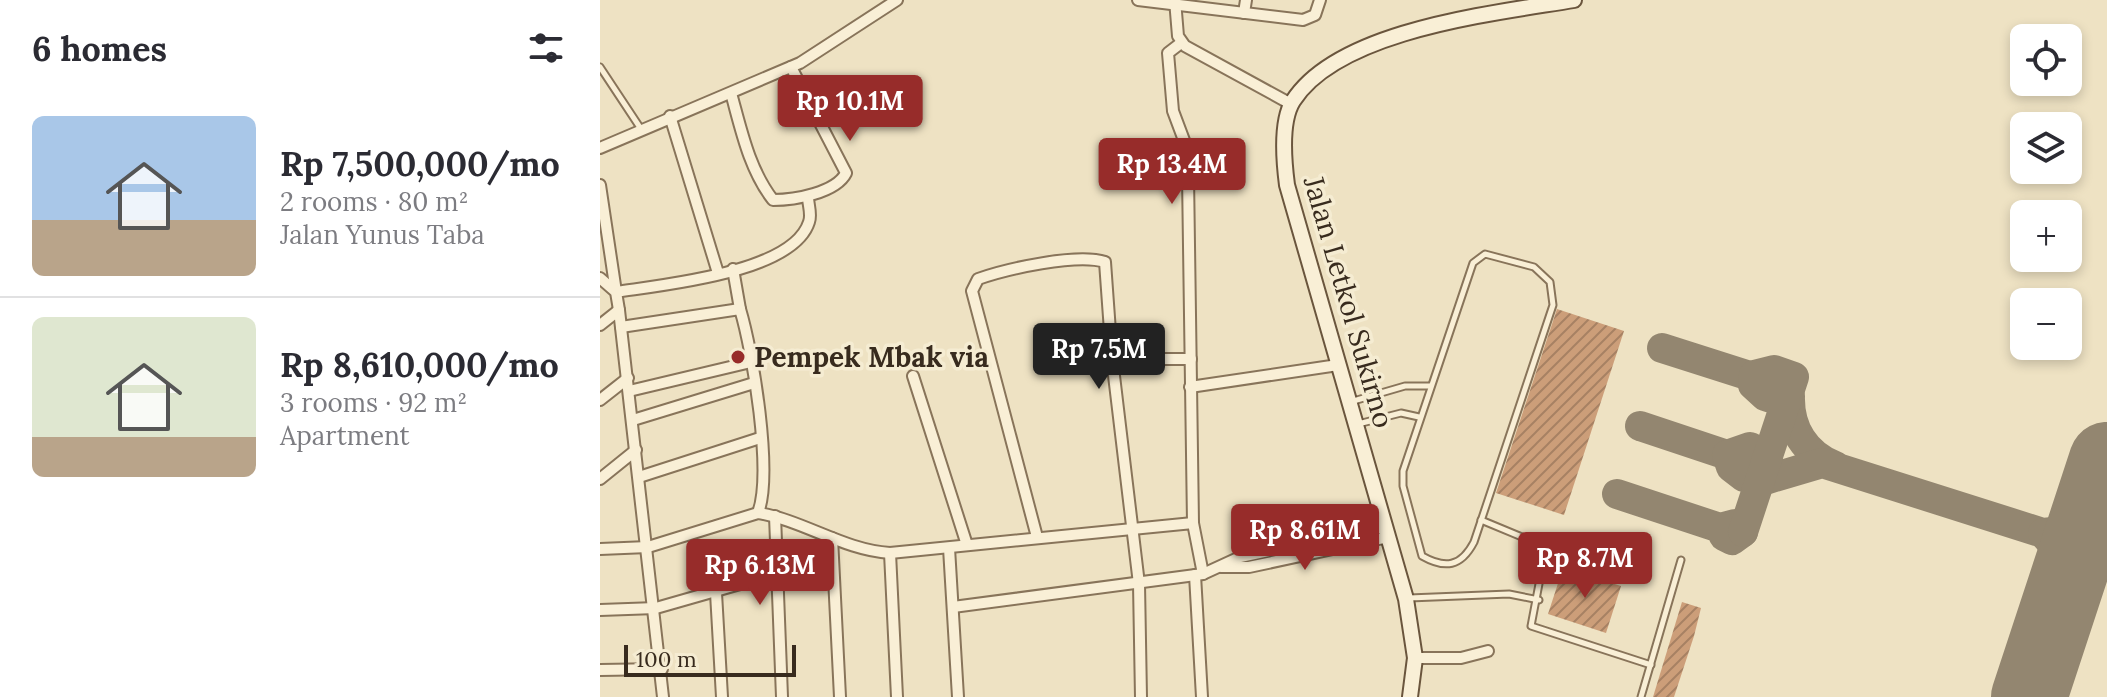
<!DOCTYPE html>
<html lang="en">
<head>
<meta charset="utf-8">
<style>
  :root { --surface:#fff; --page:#f2f2f3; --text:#2b2b33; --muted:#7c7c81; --line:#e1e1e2; --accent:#972c2a }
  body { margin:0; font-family:Lora,serif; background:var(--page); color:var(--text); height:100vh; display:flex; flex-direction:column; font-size:30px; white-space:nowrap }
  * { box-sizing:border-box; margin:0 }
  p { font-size:26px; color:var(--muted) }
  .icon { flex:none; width:44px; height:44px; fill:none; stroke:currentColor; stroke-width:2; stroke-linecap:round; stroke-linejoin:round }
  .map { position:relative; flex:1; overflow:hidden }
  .details { display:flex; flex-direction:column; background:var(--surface); width:600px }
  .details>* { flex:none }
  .buttons { position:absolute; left:1410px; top:24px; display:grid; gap:16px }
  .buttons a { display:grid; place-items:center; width:72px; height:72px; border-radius:12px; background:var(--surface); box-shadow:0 4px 12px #0003; font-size:40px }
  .scale { position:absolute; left:24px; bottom:20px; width:172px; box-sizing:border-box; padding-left:8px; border:4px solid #382b1e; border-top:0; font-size:22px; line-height:28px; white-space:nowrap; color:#382b1e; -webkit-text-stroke:6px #f5ecd2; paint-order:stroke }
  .price { position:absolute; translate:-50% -68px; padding:0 18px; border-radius:8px; background:var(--accent); color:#fff; font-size:26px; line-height:52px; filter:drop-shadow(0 2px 4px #0008) }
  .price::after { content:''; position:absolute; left:50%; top:48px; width:24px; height:18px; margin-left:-12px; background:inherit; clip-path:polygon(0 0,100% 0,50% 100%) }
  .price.selected { background:#222; color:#fff }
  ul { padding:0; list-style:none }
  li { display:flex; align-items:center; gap:24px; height:200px; padding:0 32px }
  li+li { border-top:2px solid var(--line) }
  li span { display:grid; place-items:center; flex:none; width:224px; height:160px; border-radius:12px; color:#555 }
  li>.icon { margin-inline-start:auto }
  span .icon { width:96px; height:96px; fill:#fffc; stroke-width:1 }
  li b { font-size:34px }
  h2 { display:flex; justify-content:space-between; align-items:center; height:96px; padding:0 32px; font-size:34px }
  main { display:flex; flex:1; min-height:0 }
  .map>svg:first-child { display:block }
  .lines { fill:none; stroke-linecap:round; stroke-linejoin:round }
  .taxiway { stroke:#938670; stroke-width:30 }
  .runway { stroke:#938670; stroke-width:76 }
  .building { fill:url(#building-hatch) }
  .lane-casing { stroke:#88745a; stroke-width:9 }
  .street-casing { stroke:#88745a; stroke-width:14 }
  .secondary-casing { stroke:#6a553d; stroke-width:18 }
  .lane { stroke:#f9efd6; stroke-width:5 }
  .street { stroke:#f9efd6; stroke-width:10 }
  .secondary { stroke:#f9efd6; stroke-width:14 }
  .poi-dot { fill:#972c2a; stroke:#f5ecd2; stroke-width:3 }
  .labels { text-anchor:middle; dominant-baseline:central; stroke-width:7; stroke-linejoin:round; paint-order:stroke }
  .street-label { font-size:28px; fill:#382b1e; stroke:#f5ecd2 }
  .poi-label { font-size:28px; font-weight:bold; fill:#382b1e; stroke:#f5ecd2; text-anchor:start }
</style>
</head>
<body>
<main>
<section class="details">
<h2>6 homes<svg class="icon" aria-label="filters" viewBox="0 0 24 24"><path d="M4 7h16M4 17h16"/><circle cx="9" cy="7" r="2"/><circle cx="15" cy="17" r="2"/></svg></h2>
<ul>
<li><span style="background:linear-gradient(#a9c7e8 65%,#b9a48a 0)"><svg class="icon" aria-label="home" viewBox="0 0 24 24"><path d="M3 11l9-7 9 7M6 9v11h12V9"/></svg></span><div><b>Rp 7,500,000/mo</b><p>2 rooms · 80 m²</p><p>Jalan Yunus Taba</p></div></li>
<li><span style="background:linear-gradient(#dfe7d0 75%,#b9a48a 0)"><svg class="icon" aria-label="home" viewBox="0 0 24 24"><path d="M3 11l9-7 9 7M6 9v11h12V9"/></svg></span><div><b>Rp 8,610,000/mo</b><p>3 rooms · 92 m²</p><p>Apartment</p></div></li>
</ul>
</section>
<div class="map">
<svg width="1507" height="697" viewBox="0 0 1507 697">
  <defs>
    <pattern id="building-hatch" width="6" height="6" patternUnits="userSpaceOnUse" patternTransform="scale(2)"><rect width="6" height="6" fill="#cc9e79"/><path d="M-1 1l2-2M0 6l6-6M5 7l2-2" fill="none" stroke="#a78163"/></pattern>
  </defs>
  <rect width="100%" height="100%" fill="#eee2c3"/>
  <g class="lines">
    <g class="taxiway">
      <polyline points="1062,348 1153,377"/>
      <path d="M 1190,396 C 1189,428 1205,454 1235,466"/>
      <polyline points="1040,426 1127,455"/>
      <polyline points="1168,456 1150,447 1127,455 1131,467 1144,477 1168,479 1222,463 1443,533 1462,531 1489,514"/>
      <polyline points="1017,494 1120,528 1135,524 1143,532 1132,540 1124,536 1120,528"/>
      <polyline points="1143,532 1194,377 1174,370 1154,375 1153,385 1165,396 1186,403"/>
      <polyline points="1443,533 1457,549 1468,576"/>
    </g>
    <polyline class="runway" points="1429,697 1507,460"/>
  </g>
  <g class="building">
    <polygon points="957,309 1024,331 964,515 896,493"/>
    <polygon points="963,568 1021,586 1006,633 948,614"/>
    <polygon points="1082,602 1101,608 1094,636 1074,697 1053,697"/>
  </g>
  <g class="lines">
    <defs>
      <g id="lane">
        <polyline points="0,67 41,129"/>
        <path d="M 885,254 L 934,267 L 950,282 L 953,305 L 874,542 C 861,567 845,569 822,556 L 803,486 L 803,471 L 873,263 Z"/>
        <polyline points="750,402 805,386 830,386"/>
        <polyline points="758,424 801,413 819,417"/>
        <polyline points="881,520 946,547 931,626 1051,665"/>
        <polyline points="809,598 909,594 939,600"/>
        <polyline points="1041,697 1081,560"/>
      </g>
      <g id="street">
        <polyline points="538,0 703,20 715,15 720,0"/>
        <polyline points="575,0 578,36 585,46 691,104"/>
        <polyline points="644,13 646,0"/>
        <polyline points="581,43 568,53 573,111 585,143 588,176 593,523"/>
        <path d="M 131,93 C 141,129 149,169 173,200 C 194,200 236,193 246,173 L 191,67"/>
        <polyline points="70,116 118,273"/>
        <polyline points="0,148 200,63 297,0"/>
        <path d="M 0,185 L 16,292 C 61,285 193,273 209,222 C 212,214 208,205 208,197"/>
        <polyline points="133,269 140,309"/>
        <polyline points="0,278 16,292 19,310 63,697"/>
        <polyline points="0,325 19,310"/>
        <path d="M 21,327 L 140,309 C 153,352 173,473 158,513"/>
        <polyline points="313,376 367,545"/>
        <polyline points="590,387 738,365"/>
        <polyline points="29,391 151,362"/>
        <polyline points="0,400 28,378"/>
        <polyline points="33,420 154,383"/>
        <polyline points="39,477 160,438"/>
        <polyline points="0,479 36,450"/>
        <polyline points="175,516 182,697"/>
        <path d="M 437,537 L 372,291 L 378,279 C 406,269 477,253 505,262 L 512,359"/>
        <polyline points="232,538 240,697"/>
        <polyline points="349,548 358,697"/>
        <path d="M 0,549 L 48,547 L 158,513 C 203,520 243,550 290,553 L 593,523 L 603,574"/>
        <polyline points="290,553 297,697"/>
        <polyline points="621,567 649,567 788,537"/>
        <polyline points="595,575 602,697"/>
        <polyline points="116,593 122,697"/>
        <polyline points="353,607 603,574 640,557 785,527"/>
        <polyline points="0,610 56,608 175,574"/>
        <polyline points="815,658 861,658 888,651"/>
        <polyline points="0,670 62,669"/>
        <polyline points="541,697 539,584 512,359 591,359"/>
      </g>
      <path id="secondary" d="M 810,697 L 815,658 L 806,599 L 687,185 C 684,162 680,122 693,101 C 739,29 897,13 974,0"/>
    </defs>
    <use href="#lane" class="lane-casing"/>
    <use href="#street" class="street-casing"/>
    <use href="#secondary" class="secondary-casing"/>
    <use href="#lane" class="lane"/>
    <use href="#street" class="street"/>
    <use href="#secondary" class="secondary"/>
  </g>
  <circle class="poi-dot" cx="138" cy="357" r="8"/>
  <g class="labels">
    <g class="street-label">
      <text transform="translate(749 302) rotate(74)">Jalan Letkol Sukirno</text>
    </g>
    <g class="poi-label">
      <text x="154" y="357">Pempek Mbak via</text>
    </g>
  </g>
</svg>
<div class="buttons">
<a><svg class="icon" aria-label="locate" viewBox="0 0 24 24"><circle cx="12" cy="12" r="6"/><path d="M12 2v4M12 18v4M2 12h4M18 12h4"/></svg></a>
<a><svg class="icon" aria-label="layers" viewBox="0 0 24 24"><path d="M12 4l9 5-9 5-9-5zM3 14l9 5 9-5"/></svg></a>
<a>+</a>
<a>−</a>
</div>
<div class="scale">100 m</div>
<b class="price" style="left:250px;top:143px">Rp 10.1M</b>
<b class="price" style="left:572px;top:206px">Rp 13.4M</b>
<b class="price selected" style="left:499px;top:391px">Rp 7.5M</b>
<b class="price" style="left:705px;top:572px">Rp 8.61M</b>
<b class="price" style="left:985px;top:600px">Rp 8.7M</b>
<b class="price" style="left:160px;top:607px">Rp 6.13M</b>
</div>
</main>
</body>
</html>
